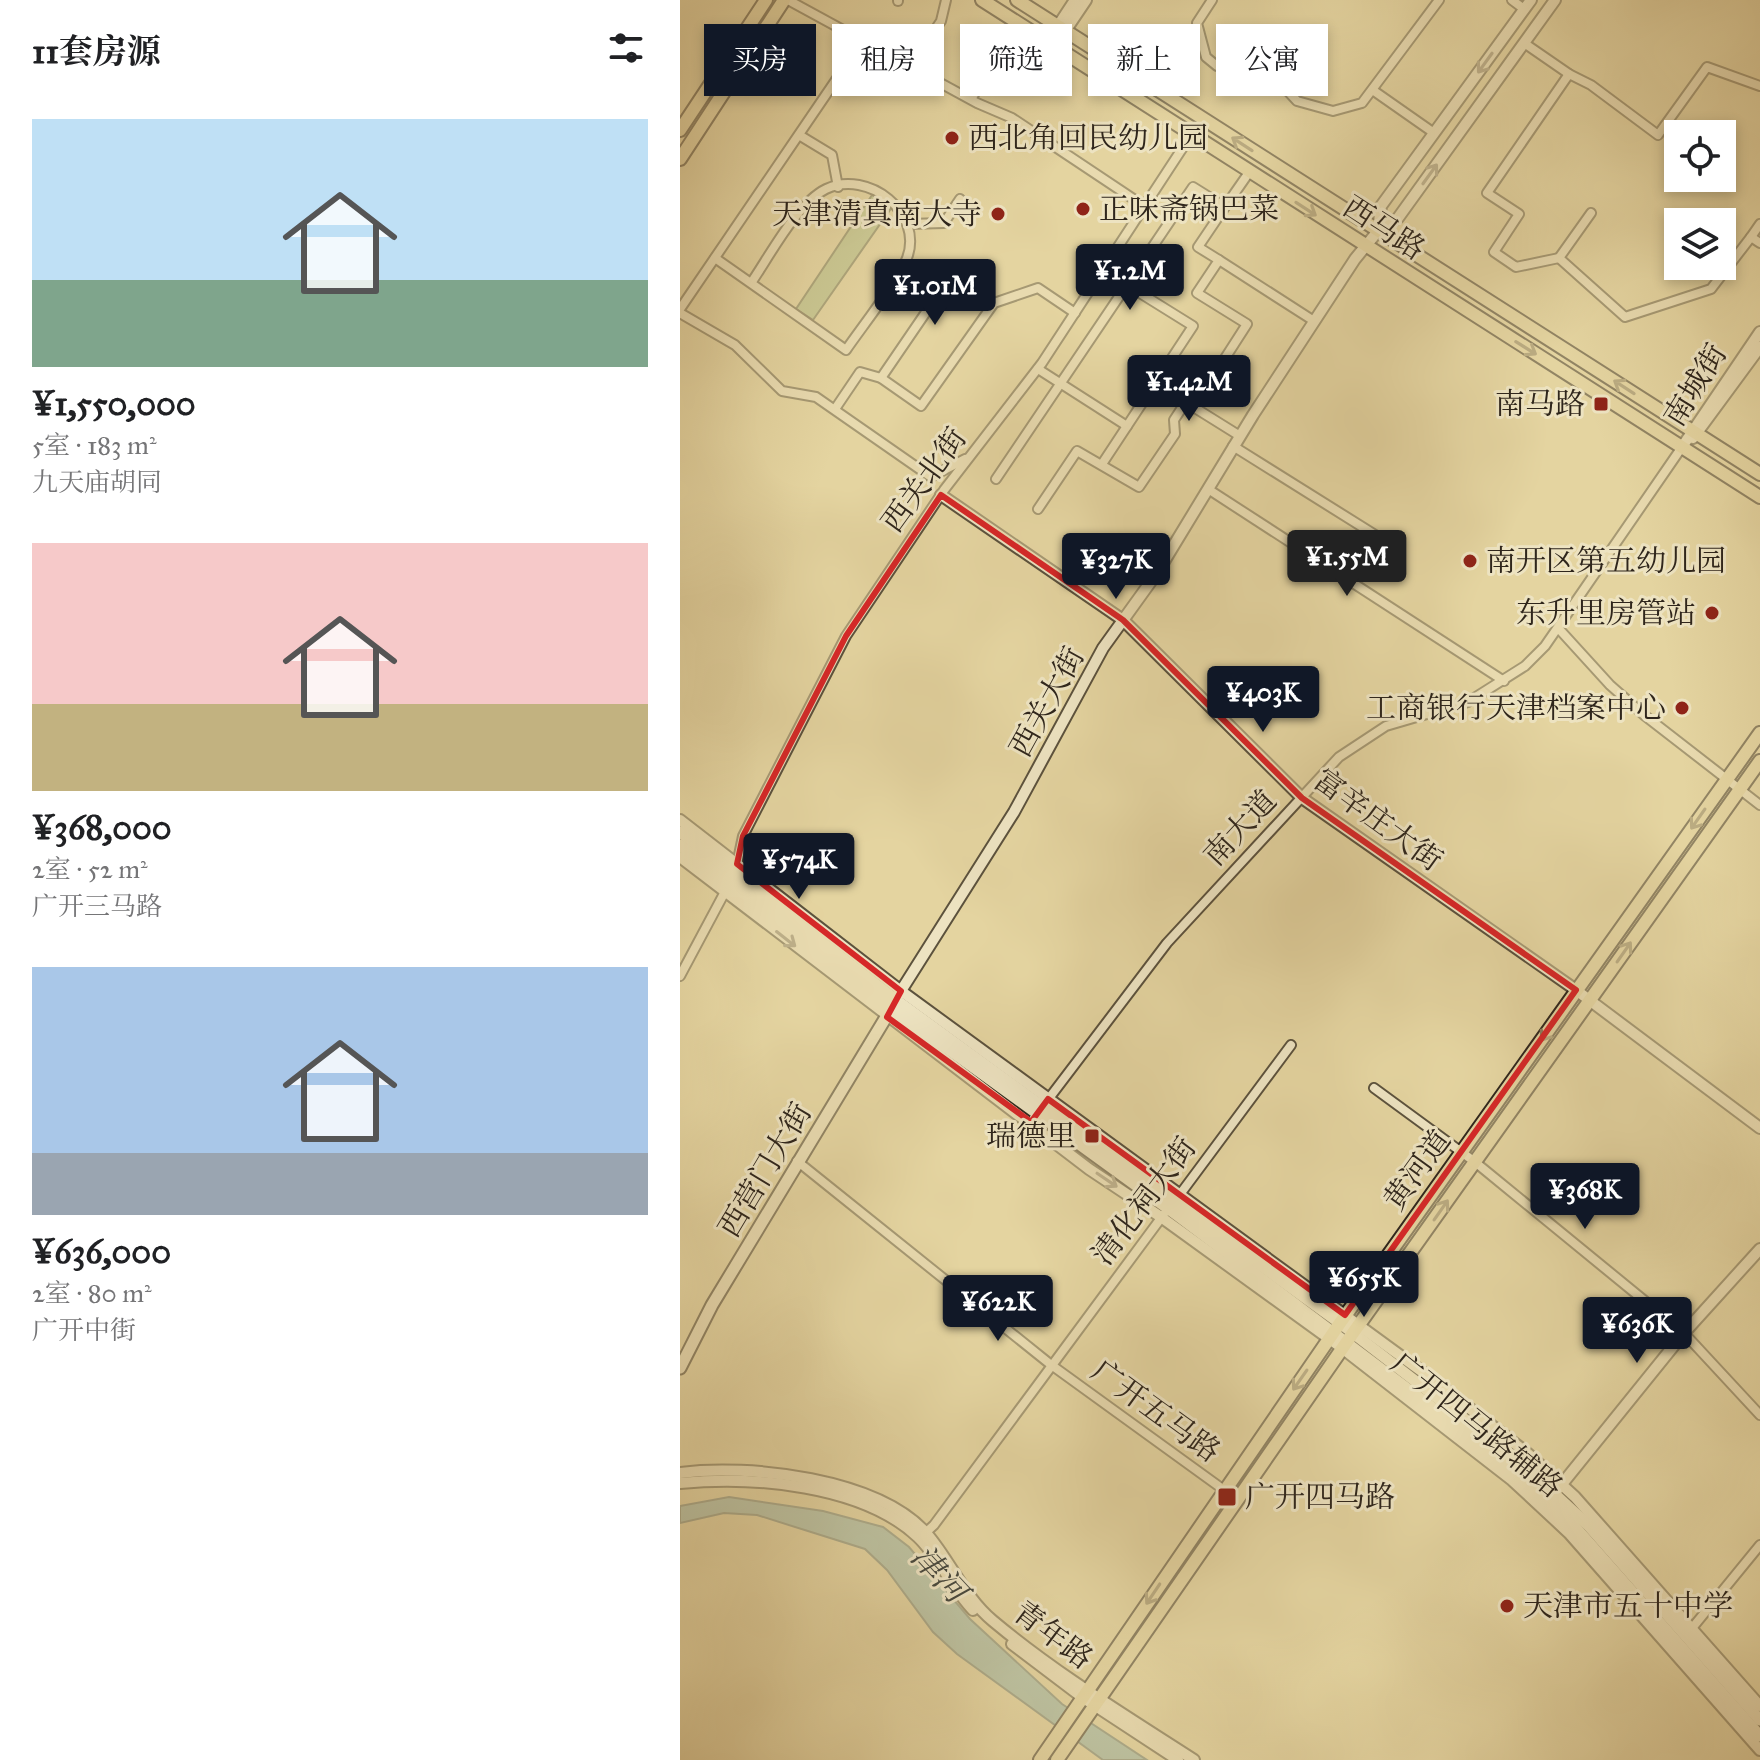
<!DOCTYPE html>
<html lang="zh">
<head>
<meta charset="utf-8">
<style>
  :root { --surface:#fff; --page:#f6f6f6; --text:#202124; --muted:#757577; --accent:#111827 }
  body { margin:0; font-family:"IM FELL Great Primer","Noto Serif SC",serif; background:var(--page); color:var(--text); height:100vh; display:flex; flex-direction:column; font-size:30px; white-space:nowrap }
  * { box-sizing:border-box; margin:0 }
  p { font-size:26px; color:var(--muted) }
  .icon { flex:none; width:44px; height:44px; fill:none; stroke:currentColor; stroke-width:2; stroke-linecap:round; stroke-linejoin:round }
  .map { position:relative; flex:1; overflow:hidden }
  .panel { display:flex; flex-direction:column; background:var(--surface); width:680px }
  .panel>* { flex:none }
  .guide { position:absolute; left:24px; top:24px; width:760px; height:72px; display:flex; gap:16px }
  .controls { position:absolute; left:984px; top:120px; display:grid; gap:16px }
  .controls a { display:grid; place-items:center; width:72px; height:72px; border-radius:0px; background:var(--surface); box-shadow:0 4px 12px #0003; font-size:40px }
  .price { position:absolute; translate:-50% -68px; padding:0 18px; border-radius:8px; background:var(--accent); color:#fff; font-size:26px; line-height:52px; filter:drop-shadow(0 2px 4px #0008) }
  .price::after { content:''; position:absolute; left:50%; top:48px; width:24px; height:18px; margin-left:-12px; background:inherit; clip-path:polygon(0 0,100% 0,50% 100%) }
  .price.current { background:#222; color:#fff }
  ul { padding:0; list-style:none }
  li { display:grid; align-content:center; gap:16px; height:424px; padding:0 32px }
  li span { display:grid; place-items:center; height:248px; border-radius:0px; color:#555 }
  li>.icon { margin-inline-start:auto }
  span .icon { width:144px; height:144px; fill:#fffc; stroke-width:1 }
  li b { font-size:34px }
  h2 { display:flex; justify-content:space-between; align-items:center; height:96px; padding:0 32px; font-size:34px }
  .pill { padding:0 28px; border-radius:0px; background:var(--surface); box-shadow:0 4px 12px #0003; font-size:28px; line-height:72px }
  .pill.current { background:var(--accent); color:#fff }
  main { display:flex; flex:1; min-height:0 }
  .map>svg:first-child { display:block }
  .green { fill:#afbe88; stroke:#6f7252; stroke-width:2 }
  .water { fill:#96b7ab; stroke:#6d7d72; stroke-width:2 }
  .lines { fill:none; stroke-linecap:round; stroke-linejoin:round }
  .minor-casing { stroke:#5c523d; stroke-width:12 }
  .tertiary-casing { stroke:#5c523d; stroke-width:14 }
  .secondary-casing { stroke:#2f261c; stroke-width:15 }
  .primary-casing { stroke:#2f261c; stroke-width:16 }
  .minor { stroke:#ede3c1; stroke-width:8 }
  .tertiary { stroke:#ede3c1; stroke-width:10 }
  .secondary { stroke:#ede3c1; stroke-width:11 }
  .primary { stroke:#e4d4a0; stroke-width:12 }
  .oneway { stroke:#8e846e }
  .oneway2 { stroke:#8a7d5e }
  .marked { fill:none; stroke:#d62828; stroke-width:6; stroke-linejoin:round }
  .poi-dot { fill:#8f2418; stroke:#ede3c1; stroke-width:3 }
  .labels { text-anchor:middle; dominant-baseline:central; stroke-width:6; stroke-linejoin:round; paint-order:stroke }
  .poi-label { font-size:30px; fill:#2f261c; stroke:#ede3c1; text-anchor:start }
  .street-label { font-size:30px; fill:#2f261c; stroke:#ede3c1 }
  .water-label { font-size:32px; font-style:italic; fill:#494a40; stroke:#ede3c1 }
</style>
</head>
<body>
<main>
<section class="panel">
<h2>11套房源<svg class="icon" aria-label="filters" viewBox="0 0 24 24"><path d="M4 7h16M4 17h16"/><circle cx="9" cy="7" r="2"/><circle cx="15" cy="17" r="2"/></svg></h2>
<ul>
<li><span style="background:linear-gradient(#bfe0f5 65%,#7fa58c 0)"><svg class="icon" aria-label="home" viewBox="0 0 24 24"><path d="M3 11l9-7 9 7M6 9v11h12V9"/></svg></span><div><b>¥1,550,000</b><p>5室 · 183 m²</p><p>九天庙胡同</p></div></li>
<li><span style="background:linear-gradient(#f6c9c9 65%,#c2b280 0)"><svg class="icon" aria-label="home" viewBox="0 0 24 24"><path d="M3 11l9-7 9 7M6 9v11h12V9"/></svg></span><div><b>¥368,000</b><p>2室 · 52 m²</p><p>广开三马路</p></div></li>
<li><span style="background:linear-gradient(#a9c7e8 75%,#9aa5b1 0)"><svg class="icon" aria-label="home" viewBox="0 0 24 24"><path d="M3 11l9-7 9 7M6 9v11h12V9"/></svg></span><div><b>¥636,000</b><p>2室 · 80 m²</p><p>广开中街</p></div></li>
</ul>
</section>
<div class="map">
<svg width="1080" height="1760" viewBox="0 0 1080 1760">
  <rect width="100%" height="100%" fill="#e4d4a0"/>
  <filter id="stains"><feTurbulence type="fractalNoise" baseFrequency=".0025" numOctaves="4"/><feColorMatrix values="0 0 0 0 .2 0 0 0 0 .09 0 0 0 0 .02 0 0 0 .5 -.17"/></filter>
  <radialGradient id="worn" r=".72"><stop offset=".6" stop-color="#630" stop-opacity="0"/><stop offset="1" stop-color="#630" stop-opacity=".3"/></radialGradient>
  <polygon class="green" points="192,195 212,207 133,320 116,309"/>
  <polygon class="water" points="49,1497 143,1511 203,1527 229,1547 290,1619 382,1704 467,1760 423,1760 277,1654 253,1632 207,1570 185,1549 77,1515 44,1513 0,1523 0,1506"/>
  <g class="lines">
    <defs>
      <g id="minor">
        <polyline points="108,0 297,103 332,118 464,206"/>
        <polyline points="218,0 218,1"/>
        <polyline points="532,0 517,23 526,57 537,66 563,54 579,60 617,101 653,111 682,103 759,0"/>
        <polyline points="832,0 844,9"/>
        <polyline points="844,43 889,74"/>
        <polyline points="230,67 261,21 266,0"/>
        <polyline points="694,91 754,133"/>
        <polyline points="291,99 339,23"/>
        <polyline points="119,135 152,155 158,187"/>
        <polyline points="911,213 879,258 945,317 1031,289 1071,237 1080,243"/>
        <polyline points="228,224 264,223 280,199"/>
        <polyline points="1071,237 1080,224"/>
        <path d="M 35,258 L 166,350 C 181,328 219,280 227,258 C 244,213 188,169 146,189 C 117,203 89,257 71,283"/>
        <polyline points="879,258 836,267 814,252 839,214 807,193 889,74 911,85 978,135 1027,67 1080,86"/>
        <polyline points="539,260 634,321"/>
        <polyline points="0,309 158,77"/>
        <polyline points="0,313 55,345 102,391 136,397 251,477 285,459"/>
        <polyline points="358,369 447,426"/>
        <polyline points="201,378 272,274 314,303"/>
        <polyline points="475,383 560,436"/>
        <polyline points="155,409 180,372 201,378 241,406 314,303 358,288 395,313"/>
        <polyline points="553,446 708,543"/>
        <polyline points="422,464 513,326 423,270"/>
        <polyline points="316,479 513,187 545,207 570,171"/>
        <polyline points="528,489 824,681"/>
        <polyline points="358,509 397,451 459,487 495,434 494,420 524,374 540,366 567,324 517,293 539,260 518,247 545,207"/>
        <polyline points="879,629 930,685 964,715 1080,805"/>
        <polyline points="56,869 63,836 166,636 264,490 362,363 511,135"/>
        <polyline points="0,976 47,888"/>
        <polyline points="694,1088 795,1162 1004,1333 1080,1415"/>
        <polyline points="351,1122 487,943 659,757 706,726 788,702 845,666 865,646 1002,447"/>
        <polyline points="117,1161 370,1364 544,1490"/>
        <polyline points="498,1197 611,1045"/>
        <polyline points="243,1535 254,1525 484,1214"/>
        <polyline points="1013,1627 1080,1545"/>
      </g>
      <g id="tertiary">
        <polyline points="368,41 395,0"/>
        <polyline points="375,46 406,0"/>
        <polyline points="698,231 701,206 851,0"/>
        <polyline points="1013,438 1080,347"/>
        <polyline points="1002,447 1080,332"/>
        <polyline points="261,495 443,620 622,798 896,990 1080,1128"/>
        <polyline points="0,820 221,991 748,1376 847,1453 895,1497 1080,1706"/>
        <polyline points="0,857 409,1169 481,1217 662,1348 832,1480 889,1533 1080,1750"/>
        <polyline points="219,994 334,812 423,648 477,573 573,415 675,259 698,231 718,218 875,0"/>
        <path d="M 0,1473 C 69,1464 198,1478 247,1534 C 271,1562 284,1597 313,1621 C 375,1673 446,1716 514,1760"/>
        <path d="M 0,1483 C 72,1476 182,1484 238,1537 C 259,1557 272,1588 293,1610"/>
        <polyline points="878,1489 1004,1333 1080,1249"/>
        <polyline points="332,1644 402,1697 498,1760"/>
      </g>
      <g id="secondary">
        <polyline points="0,832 216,1000 660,1323 839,1461 909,1526 1080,1720"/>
        <polyline points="0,845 195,996 497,1215 827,1464 887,1518 1080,1736"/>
        <polyline points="0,1368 32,1305 214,1004"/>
      </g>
      <g id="primary">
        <polyline points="302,0 1080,497"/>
        <polyline points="337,0 1080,474"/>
        <polyline points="0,130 86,0"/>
        <polyline points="0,159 104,0"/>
        <polyline points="360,1760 660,1323 1080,733"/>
        <polyline points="377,1760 673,1333 1080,761"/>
      </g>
    </defs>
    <use href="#minor" class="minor-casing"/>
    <use href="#tertiary" class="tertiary-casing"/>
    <use href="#secondary" class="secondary-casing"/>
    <use href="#primary" class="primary-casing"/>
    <use href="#minor" class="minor"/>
    <use href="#tertiary" class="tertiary"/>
    <use href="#secondary" class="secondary"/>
    <use href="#primary" class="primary"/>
  </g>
  <defs><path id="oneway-shaft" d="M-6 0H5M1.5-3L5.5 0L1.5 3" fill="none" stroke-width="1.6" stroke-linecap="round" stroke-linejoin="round" transform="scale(2)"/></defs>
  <g class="oneway">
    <use href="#oneway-shaft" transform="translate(805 63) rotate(126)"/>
    <use href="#oneway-shaft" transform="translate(750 174) rotate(-54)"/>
    <use href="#oneway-shaft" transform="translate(106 939) rotate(38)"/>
    <use href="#oneway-shaft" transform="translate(427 1180) rotate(34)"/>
  </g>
  <g class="oneway2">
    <use href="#oneway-shaft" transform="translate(562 144) rotate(-147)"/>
    <use href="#oneway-shaft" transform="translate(626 209) rotate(33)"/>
    <use href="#oneway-shaft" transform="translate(846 348) rotate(32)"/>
    <use href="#oneway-shaft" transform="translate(944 387) rotate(-147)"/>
    <use href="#oneway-shaft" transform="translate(1018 819) rotate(125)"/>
    <use href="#oneway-shaft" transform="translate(944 952) rotate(-55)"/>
    <use href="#oneway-shaft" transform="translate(868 1031) rotate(125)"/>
    <use href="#oneway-shaft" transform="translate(761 1210) rotate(-55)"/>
    <use href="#oneway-shaft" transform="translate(620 1380) rotate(125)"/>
    <use href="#oneway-shaft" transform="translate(473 1594) rotate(124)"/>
  </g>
  <path d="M0 0H1080V1760H0ZM 261,495 L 443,620 L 622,798 L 896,990 L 665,1315 L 368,1099 L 351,1122 L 207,1017 L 221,991 L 57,864 L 63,836 L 166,636 Z" fill="#e4d4a0" fill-opacity=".55" fill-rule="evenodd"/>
  <path class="marked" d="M 261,495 L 443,620 L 622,798 L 896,990 L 665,1315 L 368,1099 L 351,1122 L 207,1017 L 221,991 L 57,864 L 63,836 L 166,636 Z"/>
  <g class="poi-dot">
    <circle cx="272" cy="138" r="8"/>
    <circle cx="403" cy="209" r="8"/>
    <circle cx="318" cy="214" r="8"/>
    <rect x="913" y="396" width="16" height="16" rx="4"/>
    <circle cx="790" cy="561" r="8"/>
    <circle cx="1032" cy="613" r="8"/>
    <circle cx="1002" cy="708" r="8"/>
    <rect x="404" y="1128" width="16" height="16" rx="4"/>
    <rect x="537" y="1487" width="20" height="20" rx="4"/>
    <circle cx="827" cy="1606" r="8"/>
  </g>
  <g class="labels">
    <g class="poi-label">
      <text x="288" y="138">西北角回民幼儿园</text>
      <text x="419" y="209">正味斋锅巴菜</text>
      <text x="302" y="214" text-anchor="end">天津清真南大寺</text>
      <text x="905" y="404" text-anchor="end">南马路</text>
      <text x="806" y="561">南开区第五幼儿园</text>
      <text x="1016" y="613" text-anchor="end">东升里房管站</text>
      <text x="986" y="708" text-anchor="end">工商银行天津档案中心</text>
      <text x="396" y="1136" text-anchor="end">瑞德里</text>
      <text x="565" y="1497">广开四马路</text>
      <text x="843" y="1606">天津市五十中学</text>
    </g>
    <g class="street-label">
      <text transform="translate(704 228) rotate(33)">西马路</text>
      <text transform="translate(1015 385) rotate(-58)">南城街</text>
      <text transform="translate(244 480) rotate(-54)">西关北街</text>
      <text transform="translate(367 702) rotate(-61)">西关大街</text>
      <text transform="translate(698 820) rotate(36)">富辛庄大街</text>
      <text transform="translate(560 828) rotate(-47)">南大道</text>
      <text transform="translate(85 1170) rotate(-59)">西营门大街</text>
      <text transform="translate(737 1170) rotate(-54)">黄河道</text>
      <text transform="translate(464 1201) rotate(-53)">清化祠大街</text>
      <text transform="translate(476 1411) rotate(36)">广开五马路</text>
      <text transform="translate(797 1425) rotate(39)">广开四马路辅路</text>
      <text transform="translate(373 1635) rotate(37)">青年路</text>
    </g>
    <g class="water-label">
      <text transform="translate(259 1574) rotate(47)">津河</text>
    </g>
  </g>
  <rect width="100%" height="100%" filter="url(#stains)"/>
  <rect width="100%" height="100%" fill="url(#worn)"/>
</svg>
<div class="controls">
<a><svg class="icon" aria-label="locate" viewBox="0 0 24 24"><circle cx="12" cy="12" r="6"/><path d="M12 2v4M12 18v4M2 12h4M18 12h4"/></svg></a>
<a><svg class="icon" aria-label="layers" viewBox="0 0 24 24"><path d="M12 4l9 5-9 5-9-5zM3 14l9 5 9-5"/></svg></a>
</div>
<b class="price" style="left:450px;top:312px">¥1.2M</b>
<b class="price" style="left:255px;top:327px">¥1.01M</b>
<b class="price" style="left:509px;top:423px">¥1.42M</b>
<b class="price current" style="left:667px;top:598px">¥1.55M</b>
<b class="price" style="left:436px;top:601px">¥327K</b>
<b class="price" style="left:583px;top:734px">¥403K</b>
<b class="price" style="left:119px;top:901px">¥574K</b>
<b class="price" style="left:905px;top:1231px">¥368K</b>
<b class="price" style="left:684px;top:1319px">¥655K</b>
<b class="price" style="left:318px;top:1343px">¥622K</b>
<b class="price" style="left:957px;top:1365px">¥636K</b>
<div class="guide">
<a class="pill current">买房</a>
<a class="pill">租房</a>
<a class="pill">筛选</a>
<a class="pill">新上</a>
<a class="pill">公寓</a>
</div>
</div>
</main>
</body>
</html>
